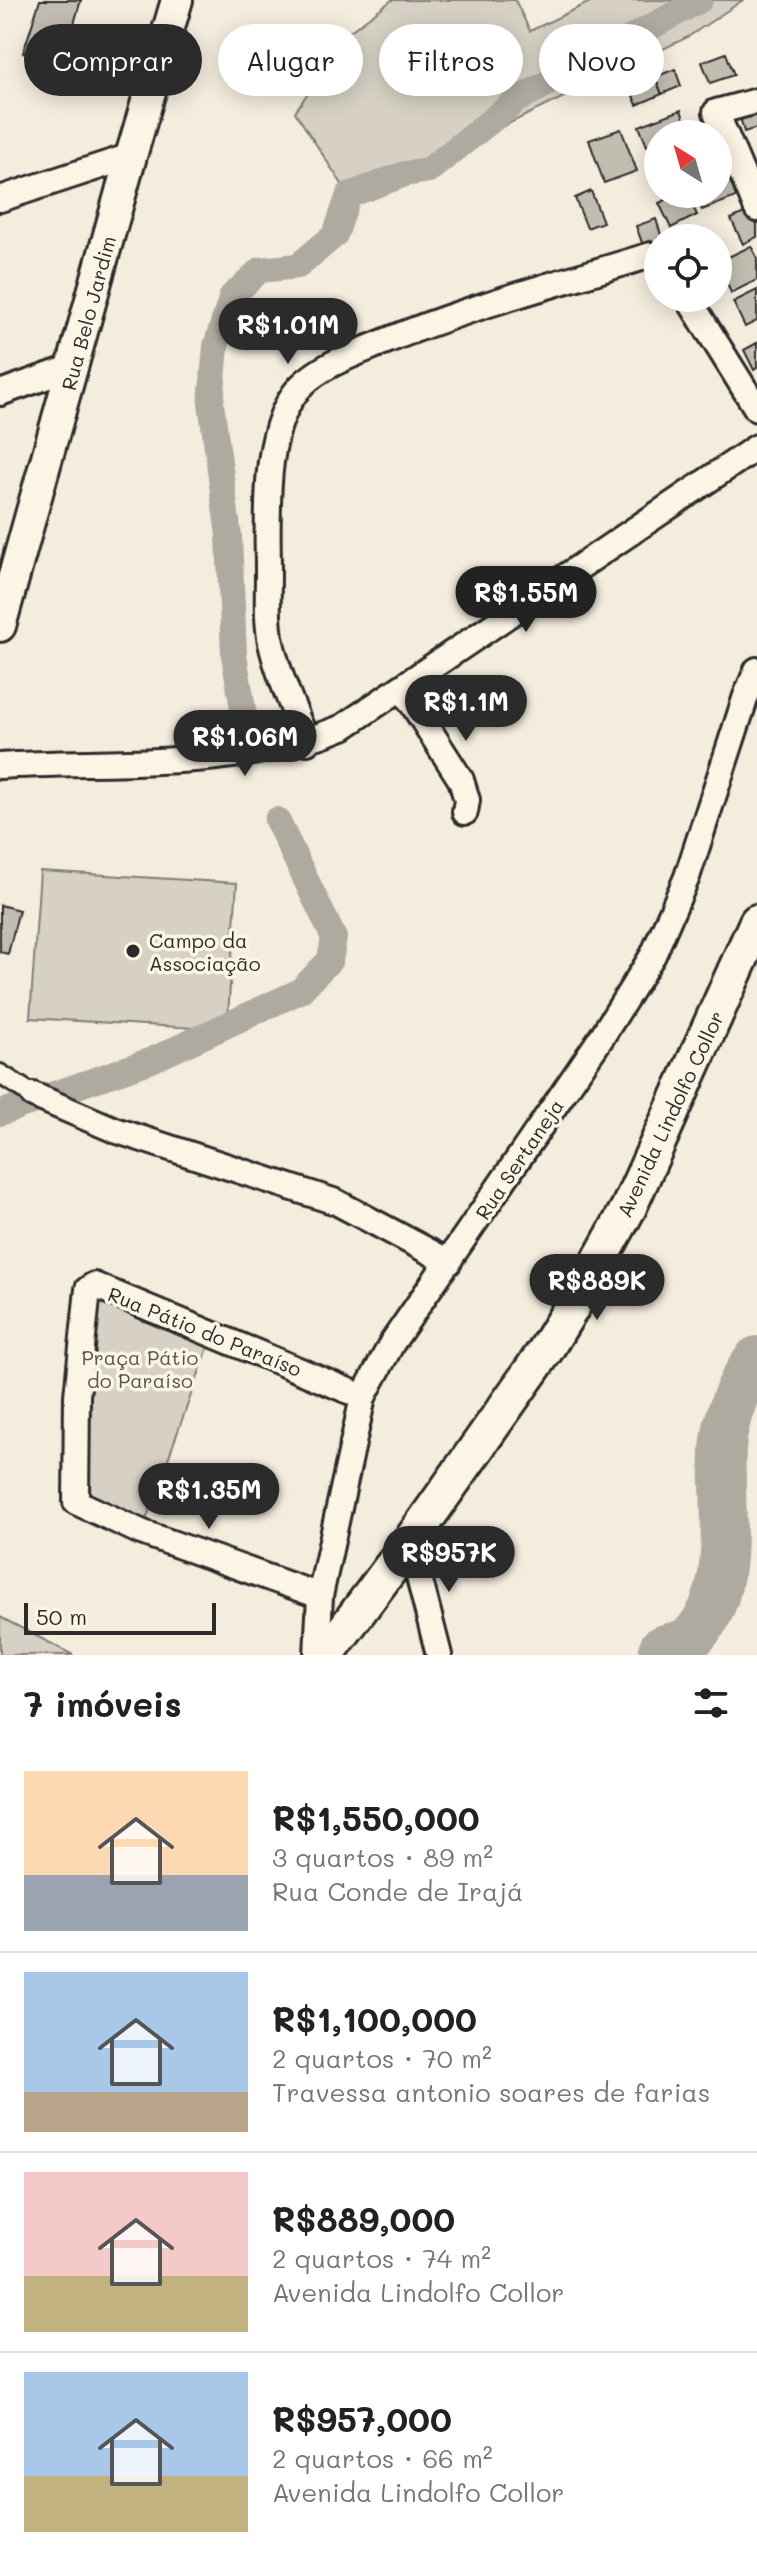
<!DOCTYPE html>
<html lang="pt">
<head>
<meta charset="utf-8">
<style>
  :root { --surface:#fff; --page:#f6f6f6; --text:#222; --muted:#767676; --line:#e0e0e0; --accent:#2b2b2b }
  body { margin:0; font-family:Mali,sans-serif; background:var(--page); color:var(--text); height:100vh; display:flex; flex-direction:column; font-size:30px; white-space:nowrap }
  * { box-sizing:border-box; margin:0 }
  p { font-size:26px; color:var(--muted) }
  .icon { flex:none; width:44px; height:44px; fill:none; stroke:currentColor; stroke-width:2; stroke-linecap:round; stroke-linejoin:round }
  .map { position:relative; height:1655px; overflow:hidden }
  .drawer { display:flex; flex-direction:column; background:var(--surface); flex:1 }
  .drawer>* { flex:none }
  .banner { position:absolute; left:24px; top:24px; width:710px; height:72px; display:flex; gap:16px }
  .needle { width:52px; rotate:323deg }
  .tools { position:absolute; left:644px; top:120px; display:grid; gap:16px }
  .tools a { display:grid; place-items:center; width:88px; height:88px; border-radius:50%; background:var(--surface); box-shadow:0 4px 20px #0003; font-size:40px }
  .scale { position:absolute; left:24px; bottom:20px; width:192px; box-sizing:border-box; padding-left:8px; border:4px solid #2b2b2b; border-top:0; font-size:22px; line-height:28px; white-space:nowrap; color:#2b2b2b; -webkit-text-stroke:6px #fcf5e5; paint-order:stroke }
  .price { position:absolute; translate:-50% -68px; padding:0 18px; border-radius:28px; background:var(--accent); color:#fff; font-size:26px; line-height:52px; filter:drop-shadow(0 2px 4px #0008) }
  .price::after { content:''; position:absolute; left:50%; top:48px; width:24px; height:18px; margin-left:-12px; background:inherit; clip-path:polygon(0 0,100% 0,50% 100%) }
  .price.selected { background:#222; color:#fff }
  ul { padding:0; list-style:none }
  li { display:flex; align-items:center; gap:24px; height:200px; padding:0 24px }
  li+li { border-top:2px solid var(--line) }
  li span { display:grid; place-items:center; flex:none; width:224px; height:160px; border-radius:0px; color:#555 }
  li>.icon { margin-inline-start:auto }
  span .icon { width:96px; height:96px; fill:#fffc; stroke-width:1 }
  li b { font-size:34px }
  h2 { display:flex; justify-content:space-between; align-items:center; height:96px; padding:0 24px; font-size:34px }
  .pill { padding:0 28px; border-radius:36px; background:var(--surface); box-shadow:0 4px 20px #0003; font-size:28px; line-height:72px }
  .pill.selected { background:var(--accent); color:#fff }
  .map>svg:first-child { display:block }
  .green { fill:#d6d1c4; stroke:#807e78; stroke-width:2 }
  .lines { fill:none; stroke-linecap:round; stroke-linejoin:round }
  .canal { stroke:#afaaa0; stroke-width:26 }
  .river { stroke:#afaaa0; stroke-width:46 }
  .building { fill:#c2bdb1; stroke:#2b2b2b; stroke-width:2 }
  .pedestrian-casing { stroke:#2b2b2b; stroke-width:24 }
  .minor-casing { stroke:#2b2b2b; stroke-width:30 }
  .tertiary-casing { stroke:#2b2b2b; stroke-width:36 }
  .secondary-casing { stroke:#2b2b2b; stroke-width:40 }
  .pedestrian { stroke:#fcf5e5; stroke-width:18 }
  .minor { stroke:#fcf5e5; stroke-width:24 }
  .tertiary { stroke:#fcf5e5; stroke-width:30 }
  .secondary { stroke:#fcf5e5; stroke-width:34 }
  .poi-dot { fill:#2b2b2b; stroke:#fcf5e5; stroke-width:3 }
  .labels { text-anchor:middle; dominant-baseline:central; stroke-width:7; stroke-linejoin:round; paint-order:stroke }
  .street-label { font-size:20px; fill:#2b2b2b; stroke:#fcf5e5 }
  .poi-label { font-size:20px; fill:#2b2b2b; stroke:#fcf5e5; text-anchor:start }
  .park-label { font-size:20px; fill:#565451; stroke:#fcf5e5 }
</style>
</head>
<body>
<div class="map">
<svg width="757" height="1655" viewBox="0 0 757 1655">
  <rect width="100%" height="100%" fill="#f4edde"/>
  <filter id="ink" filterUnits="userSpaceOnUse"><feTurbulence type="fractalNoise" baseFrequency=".0125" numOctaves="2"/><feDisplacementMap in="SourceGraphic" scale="16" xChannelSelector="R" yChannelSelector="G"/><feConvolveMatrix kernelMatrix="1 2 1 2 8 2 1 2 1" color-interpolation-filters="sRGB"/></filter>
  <g filter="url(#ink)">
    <g class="green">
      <polygon points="392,0 515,0 530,31 594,0 743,0 688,37 454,150 349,195 295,112 349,32"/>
      <polygon points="40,871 237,883 227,1030 30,1018"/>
      <polygon points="91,1287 213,1334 146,1520 83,1495"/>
      <polygon points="0,1617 73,1655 0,1655"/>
    </g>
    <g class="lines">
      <g class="canal">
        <polyline points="249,745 234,655 229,536 211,403 216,346 232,296 260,270 298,266 335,235 349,195 405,174 429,170 517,100 700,0"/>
        <polyline points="0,1113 152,1060 300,991 330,960 334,938 277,820"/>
      </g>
      <path class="river" d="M 670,1655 L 662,1648 C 671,1645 684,1644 691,1638 C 738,1594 720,1508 723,1450 C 725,1418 738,1383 757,1359"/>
    </g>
    <g class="building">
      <polygon points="40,0 81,0 62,64 23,53"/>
      <polygon points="568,42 575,57 550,70 542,55"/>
      <polygon points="726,53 734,75 710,83 702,62"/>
      <polygon points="649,61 662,94 637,105 623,72"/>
      <polygon points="675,69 681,86 662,94 655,77"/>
      <polygon points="757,109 757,128 744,132 739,113"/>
      <polygon points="681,110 688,130 678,134 658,134 658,142 647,146 639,126"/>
      <polygon points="621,129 637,171 604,183 589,140"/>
      <polygon points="728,174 736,197 702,210 696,194 718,194 718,178"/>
      <polygon points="591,191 603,222 587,228 575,198"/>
      <polygon points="679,194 687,194 697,215 671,228 659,203"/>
      <polygon points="751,210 757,222 757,237 743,244 731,219"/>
      <polygon points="656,219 662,238 658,238 658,243 644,248 636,226"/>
      <polygon points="751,246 757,258 757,280 731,293 718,262"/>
      <polygon points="757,290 757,321 745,327 733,302"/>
      <polygon points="757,343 757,368 754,370 744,350"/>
      <polygon points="0,905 19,910 8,954 0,952"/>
    </g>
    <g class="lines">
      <defs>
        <polyline id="pedestrian" points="0,1074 33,1095"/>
        <g id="minor">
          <polyline points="757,101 716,112 757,209"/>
          <polyline points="0,199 131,156"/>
          <polyline points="688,298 757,409"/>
          <polyline points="0,393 73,367"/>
          <polyline points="403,689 461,780 467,800 465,812"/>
          <path d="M 307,742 C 295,712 281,682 273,651 C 266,626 268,599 268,573 C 268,520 261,427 301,386 C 322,365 354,354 381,343 C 468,307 560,283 651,255 L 658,257"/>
          <path d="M 0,766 C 114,759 236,771 343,727 L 757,447"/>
          <polyline points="33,1095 115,1130 336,1202 449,1262"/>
          <polyline points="410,1542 439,1655"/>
          <polyline points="320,1596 141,1532 76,1502 77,1396 88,1289 94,1285 363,1397"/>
          <polyline points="317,1655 320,1596 363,1397 392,1343 601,1038 653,955 687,877 746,696 757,670"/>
        </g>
        <polyline id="tertiary" points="0,626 131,156 177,0"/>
        <polyline id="secondary" points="326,1655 410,1542 545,1351 592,1274 629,1207 757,922"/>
      </defs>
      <use href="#pedestrian" class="pedestrian-casing"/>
      <use href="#minor" class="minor-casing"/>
      <use href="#tertiary" class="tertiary-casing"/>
      <use href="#secondary" class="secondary-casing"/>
      <use href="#pedestrian" class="pedestrian"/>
      <use href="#minor" class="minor"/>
      <use href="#tertiary" class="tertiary"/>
      <use href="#secondary" class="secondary"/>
    </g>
  </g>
  <circle class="poi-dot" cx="133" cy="951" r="8"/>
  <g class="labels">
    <g class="street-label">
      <text transform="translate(88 313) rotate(-75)">Rua Belo Jardim</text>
      <text transform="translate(670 1114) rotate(-65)">Avenida Lindolfo Collor</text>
      <text transform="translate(519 1159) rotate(-56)">Rua Sertaneja</text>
      <text transform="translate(205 1331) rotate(22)">Rua Pátio do Paraíso</text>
    </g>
    <g class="poi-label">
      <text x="149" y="940">Campo da<tspan x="149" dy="23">Associação</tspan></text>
    </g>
    <g class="park-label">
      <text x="140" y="1357">Praça Pátio<tspan x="140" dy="23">do Paraíso</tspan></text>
    </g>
  </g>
</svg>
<div class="tools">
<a><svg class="needle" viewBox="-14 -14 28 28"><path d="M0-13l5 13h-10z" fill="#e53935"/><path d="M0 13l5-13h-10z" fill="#767676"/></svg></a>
<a><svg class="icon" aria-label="locate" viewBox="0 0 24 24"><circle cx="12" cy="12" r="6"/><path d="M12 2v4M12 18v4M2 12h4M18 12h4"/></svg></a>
</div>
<div class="scale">50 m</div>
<b class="price" style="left:288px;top:366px">R$1.01M</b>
<b class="price selected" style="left:526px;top:634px">R$1.55M</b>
<b class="price" style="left:466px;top:743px">R$1.1M</b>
<b class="price" style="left:245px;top:778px">R$1.06M</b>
<b class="price" style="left:597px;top:1322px">R$889K</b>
<b class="price" style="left:209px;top:1531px">R$1.35M</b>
<b class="price" style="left:449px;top:1594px">R$957K</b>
<div class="banner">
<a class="pill selected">Comprar</a>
<a class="pill">Alugar</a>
<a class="pill">Filtros</a>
<a class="pill">Novo</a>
</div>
</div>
<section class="drawer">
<h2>7 imóveis<svg class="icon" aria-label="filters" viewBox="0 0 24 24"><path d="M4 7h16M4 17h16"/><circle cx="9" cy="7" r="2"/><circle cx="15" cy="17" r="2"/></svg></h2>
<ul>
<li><span style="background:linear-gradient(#ffd9b3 65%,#9aa5b1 0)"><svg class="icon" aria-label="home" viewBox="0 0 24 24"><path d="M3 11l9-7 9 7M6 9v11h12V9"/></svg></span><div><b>R$1,550,000</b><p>3 quartos · 89 m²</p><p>Rua Conde de Irajá</p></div></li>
<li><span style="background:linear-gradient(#a9c7e8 75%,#b9a48a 0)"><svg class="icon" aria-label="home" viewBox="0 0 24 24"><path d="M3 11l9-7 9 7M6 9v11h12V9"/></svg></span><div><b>R$1,100,000</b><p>2 quartos · 70 m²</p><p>Travessa antonio soares de farias</p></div></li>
<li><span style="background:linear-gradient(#f6c9c9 65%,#c2b280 0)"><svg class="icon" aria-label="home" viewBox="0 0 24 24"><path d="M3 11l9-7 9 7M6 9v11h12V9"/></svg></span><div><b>R$889,000</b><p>2 quartos · 74 m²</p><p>Avenida Lindolfo Collor</p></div></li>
<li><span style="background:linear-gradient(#a9c7e8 65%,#c2b280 0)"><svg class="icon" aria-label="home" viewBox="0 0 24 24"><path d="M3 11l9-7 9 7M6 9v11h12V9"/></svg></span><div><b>R$957,000</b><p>2 quartos · 66 m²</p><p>Avenida Lindolfo Collor</p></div></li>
</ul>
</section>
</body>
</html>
